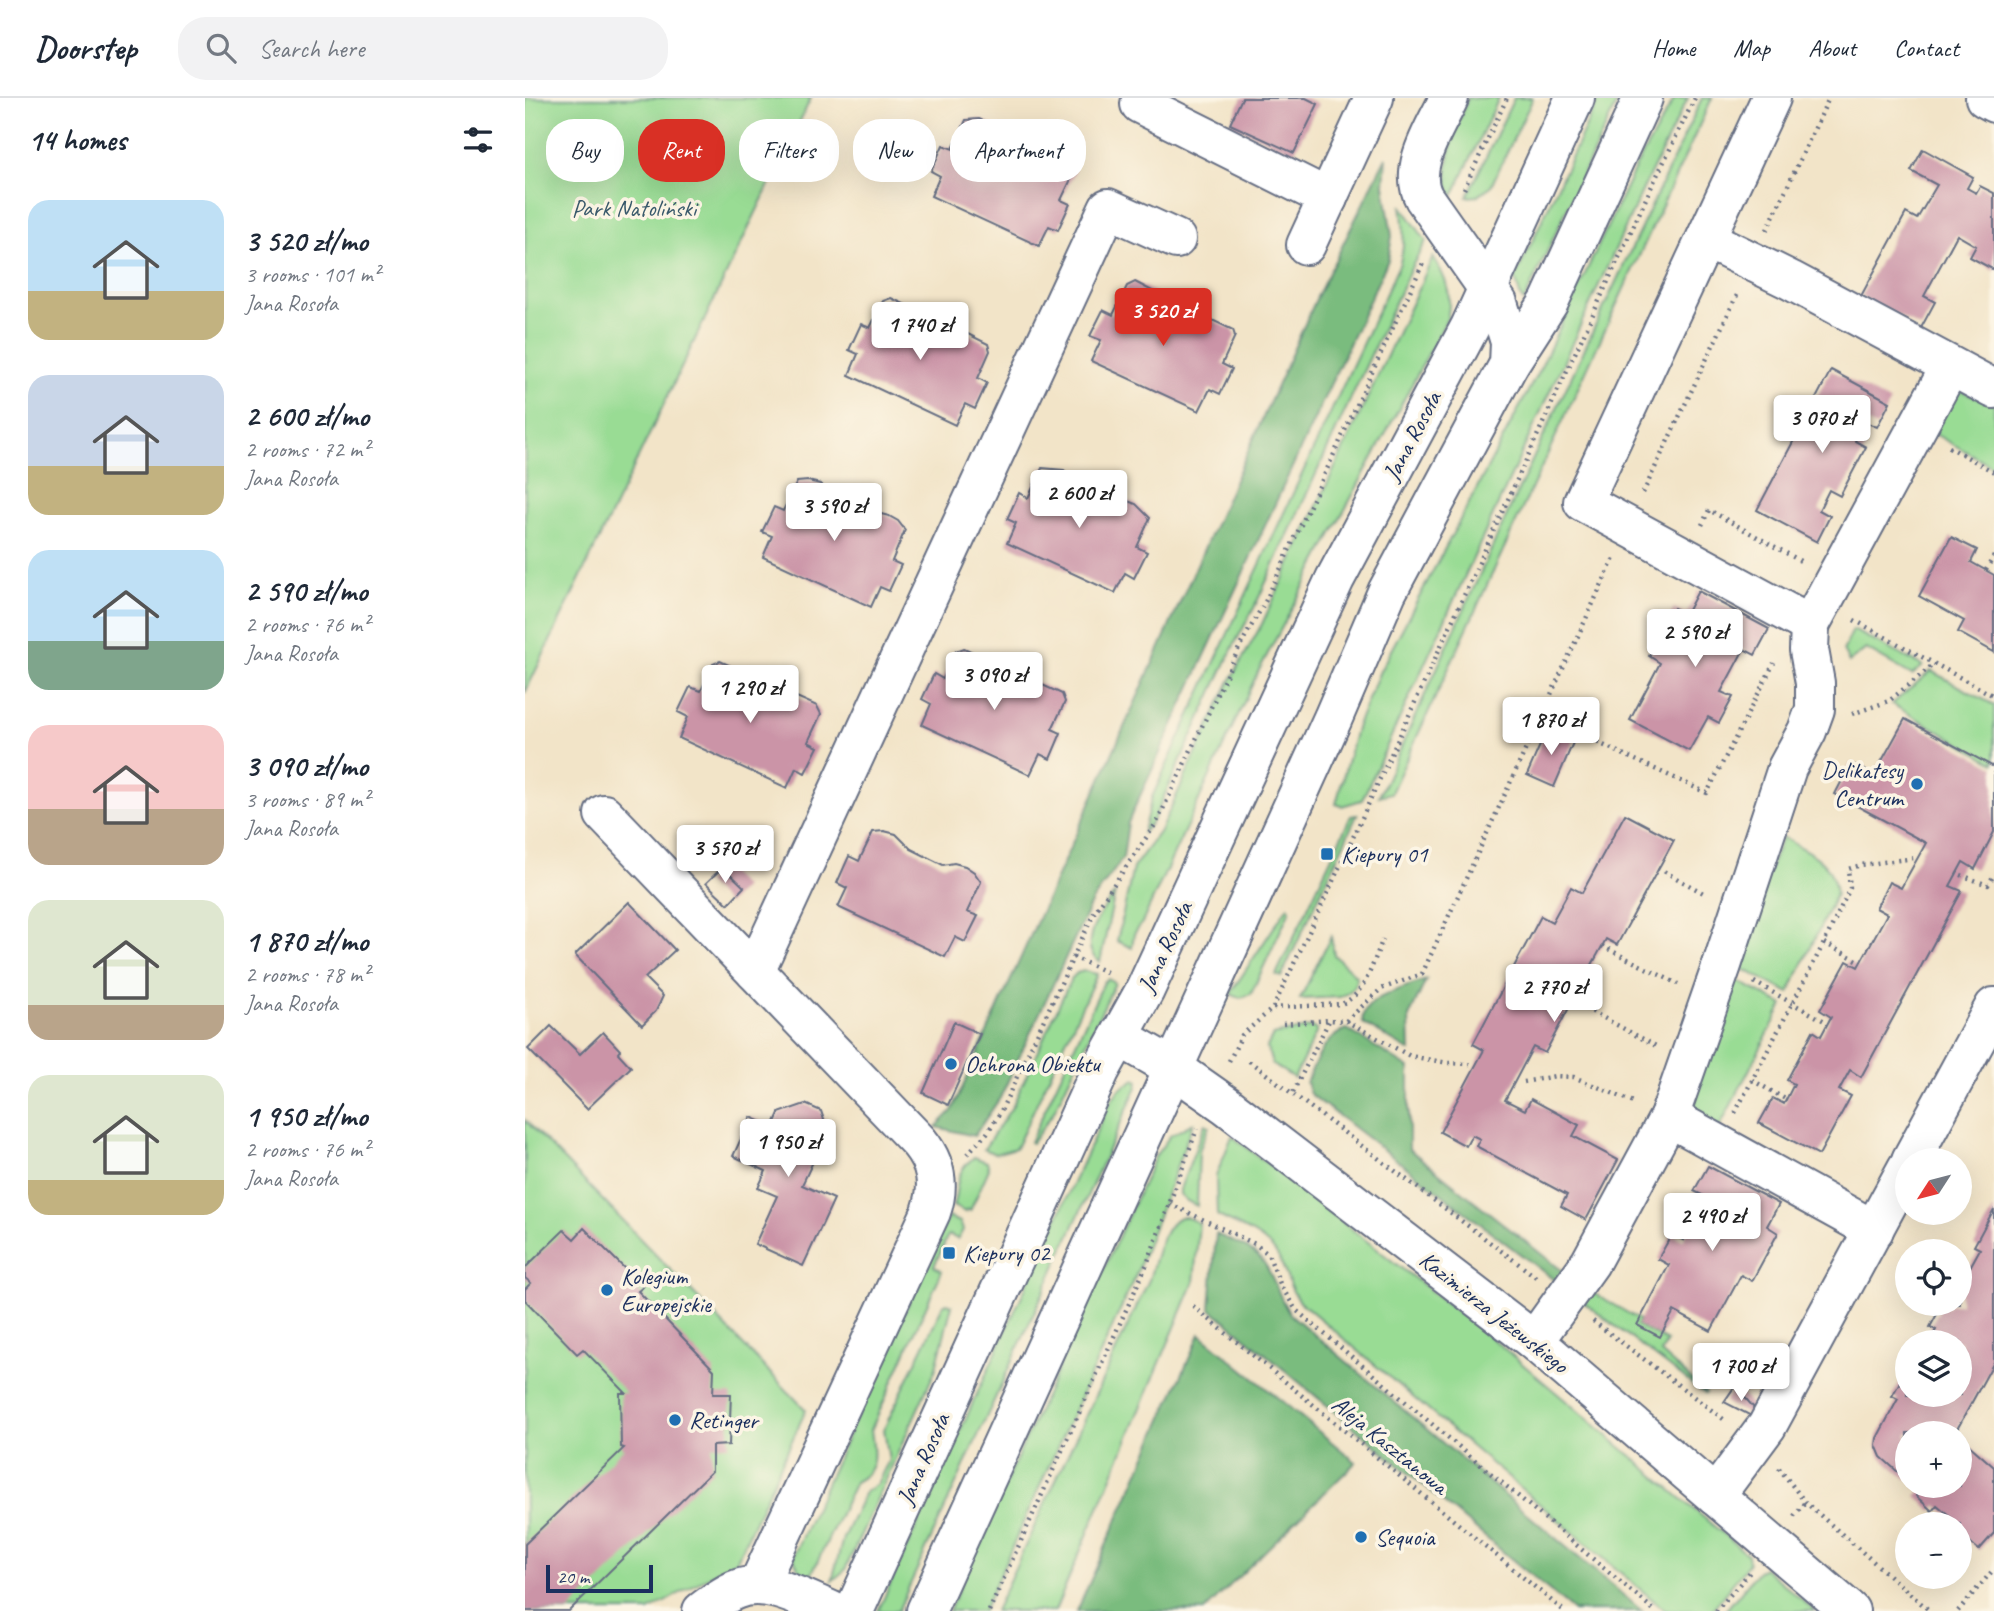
<!DOCTYPE html>
<html lang="en">
<head>
<meta charset="utf-8">
<style>
  :root { --surface:#fff; --page:#f2f2f3; --text:#1f2937; --muted:#747a83; --line:#e0e1e3; --accent:#d93025 }
  body { margin:0; font-family:Caveat,sans-serif; background:var(--page); color:var(--text); height:100vh; display:flex; flex-direction:column; font-size:26px; white-space:nowrap }
  * { box-sizing:border-box; margin:0 }
  p { font-size:23px; color:var(--muted) }
  .icon { flex:none; width:38px; height:38px; fill:none; stroke:currentColor; stroke-width:2; stroke-linecap:round; stroke-linejoin:round }
  .map { position:relative; flex:1; overflow:hidden }
  .drawer { display:flex; flex-direction:column; background:var(--surface); width:525px }
  .drawer>* { flex:none }
  .guide { position:absolute; left:21px; top:21px; width:665px; height:63px; display:flex; gap:14px }
  .needle { width:46px; rotate:234deg }
  .tools { position:absolute; left:1370px; top:1050px; display:grid; gap:14px }
  .tools a { display:grid; place-items:center; width:77px; height:77px; border-radius:50%; background:var(--surface); box-shadow:0 7px 28px #0002; font-size:35px }
  .scale { position:absolute; left:21px; bottom:18px; width:107px; box-sizing:border-box; padding-left:7px; border:4px solid #1b2f5e; border-top:0; font-size:19px; line-height:24px; white-space:nowrap; color:#1b2f5e; -webkit-text-stroke:5px #fcf5e5; paint-order:stroke }
  .price { position:absolute; translate:-50% -60px; padding:0 16px; border-radius:7px; background:#fff; color:#222; font-size:23px; line-height:46px; filter:drop-shadow(0 2px 4px #0008) }
  .price::after { content:''; position:absolute; left:50%; top:42px; width:21px; height:16px; margin-left:-10px; background:inherit; clip-path:polygon(0 0,100% 0,50% 100%) }
  .price.active { background:var(--accent); color:#fff }
  ul { padding:0; list-style:none }
  li { display:flex; align-items:center; gap:21px; height:175px; padding:0 28px }
  li span { display:grid; place-items:center; flex:none; width:196px; height:140px; border-radius:21px; color:#555 }
  li>.icon { margin-inline-start:auto }
  span .icon { width:84px; height:84px; fill:#fffc; stroke-width:1 }
  li b { font-size:30px }
  h2 { display:flex; justify-content:space-between; align-items:center; height:84px; padding:0 28px; font-size:30px }
  .chip { padding:0 24px; border-radius:28px; background:var(--surface); box-shadow:0 7px 28px #0002; font-size:24px; line-height:63px }
  .chip.active { background:var(--accent); color:#fff }
  header { display:flex; align-items:center; gap:42px; box-sizing:border-box; height:98px; padding:0 35px; background:var(--surface); border-bottom:2px solid var(--line) }
  header strong { font-size:33px }
  nav { display:flex; gap:38px; margin-inline-start:auto; font-size:24px }
  .search { width:490px; height:63px; background:var(--page); display:flex; align-items:center; gap:18px; box-sizing:border-box; padding:0 24px; border-radius:28px; color:var(--muted); font-size:26px }
  main { display:flex; flex:1; min-height:0 }
  .map>svg:first-child { display:block }
  .green { fill:#99dc94; stroke:#5a8679; stroke-width:2 }
  .forest { fill:#7abc7e; stroke:#4a766e; stroke-width:2 }
  .building { fill:#cb94a7 }
  .lines { fill:none; stroke-linecap:round; stroke-linejoin:round }
  .minor-casing { stroke:#666e83; stroke-width:42 }
  .path { stroke:#666e83; stroke-width:4.5; stroke-dasharray:2 5; stroke-linecap:butt }
  .minor { stroke:#fff; stroke-width:38 }
  .poi-dot { fill:#1f6fb2; stroke:#fcf5e5; stroke-width:2.5 }
  .labels { text-anchor:middle; dominant-baseline:central; stroke-width:7; stroke-linejoin:round; paint-order:stroke }
  .park-label { font-size:24px; fill:#3a5a6c; stroke:#fcf5e5 }
  .street-label { font-size:24px; fill:#1b2f5e; stroke:#fcf5e5 }
  .poi-label { font-size:24px; fill:#1b2f5e; stroke:#fcf5e5; text-anchor:start }
</style>
</head>
<body>
<header>
<strong>Doorstep</strong>
<div class="search"><svg class="icon" aria-label="search" viewBox="0 0 24 24"><circle cx="10" cy="10" r="6"/><path d="M15 15l6 6"/></svg>Search here</div>
<nav><a>Home</a><a>Map</a><a>About</a><a>Contact</a></nav>
</header>
<main>
<section class="drawer">
<h2>14 homes<svg class="icon" aria-label="filters" viewBox="0 0 24 24"><path d="M4 7h16M4 17h16"/><circle cx="9" cy="7" r="2"/><circle cx="15" cy="17" r="2"/></svg></h2>
<ul>
<li><span style="background:linear-gradient(#bfe0f5 65%,#c2b280 0)"><svg class="icon" aria-label="home" viewBox="0 0 24 24"><path d="M3 11l9-7 9 7M6 9v11h12V9"/></svg></span><div><b>3 520 zł/mo</b><p>3 rooms · 101 m²</p><p>Jana Rosoła</p></div></li>
<li><span style="background:linear-gradient(#c9d6e8 65%,#c2b280 0)"><svg class="icon" aria-label="home" viewBox="0 0 24 24"><path d="M3 11l9-7 9 7M6 9v11h12V9"/></svg></span><div><b>2 600 zł/mo</b><p>2 rooms · 72 m²</p><p>Jana Rosoła</p></div></li>
<li><span style="background:linear-gradient(#bfe0f5 65%,#7fa58c 0)"><svg class="icon" aria-label="home" viewBox="0 0 24 24"><path d="M3 11l9-7 9 7M6 9v11h12V9"/></svg></span><div><b>2 590 zł/mo</b><p>2 rooms · 76 m²</p><p>Jana Rosoła</p></div></li>
<li><span style="background:linear-gradient(#f6c9c9 60%,#b9a48a 0)"><svg class="icon" aria-label="home" viewBox="0 0 24 24"><path d="M3 11l9-7 9 7M6 9v11h12V9"/></svg></span><div><b>3 090 zł/mo</b><p>3 rooms · 89 m²</p><p>Jana Rosoła</p></div></li>
<li><span style="background:linear-gradient(#dfe7d0 75%,#b9a48a 0)"><svg class="icon" aria-label="home" viewBox="0 0 24 24"><path d="M3 11l9-7 9 7M6 9v11h12V9"/></svg></span><div><b>1 870 zł/mo</b><p>2 rooms · 78 m²</p><p>Jana Rosoła</p></div></li>
<li><span style="background:linear-gradient(#dfe7d0 75%,#c2b280 0)"><svg class="icon" aria-label="home" viewBox="0 0 24 24"><path d="M3 11l9-7 9 7M6 9v11h12V9"/></svg></span><div><b>1 950 zł/mo</b><p>2 rooms · 76 m²</p><p>Jana Rosoła</p></div></li>
</ul>
</section>
<div class="map">
<svg width="1469" height="1513" viewBox="0 0 1469 1513">
  <rect width="100%" height="100%" fill="#fcf5e5"/>
  <filter id="ink" filterUnits="userSpaceOnUse"><feTurbulence type="fractalNoise" baseFrequency=".0143" numOctaves="2"/><feDisplacementMap in="SourceGraphic" scale="14" xChannelSelector="R" yChannelSelector="G"/><feConvolveMatrix kernelMatrix="1 2 1 2 8 2 1 2 1" color-interpolation-filters="sRGB"/></filter>
  <filter id="wash" filterUnits="userSpaceOnUse"><feTurbulence type="fractalNoise" baseFrequency=".00686" numOctaves="4" result="noise"/><feDisplacementMap in="SourceGraphic" scale="28" xChannelSelector="R" yChannelSelector="G"/><feGaussianBlur stdDeviation="1.57" result="paint"/><feColorMatrix in="noise" values="0 0 0 0 0 0 0 0 0 0 0 0 0 0 0 0 0 1.4 0 .05"/><feComposite in="paint" operator="in"/></filter>
  <g filter="url(#wash)">
    <rect width="100%" height="100%" fill="#f2e4c8"/>
    <g class="green">
      <polygon points="0,0 286,0 0,595"/>
      <path d="M 943,0 L 974,0 L 928,98 C 912,79 934,20 943,0 Z"/>
      <polygon points="989,0 1008,0 966,88 952,98 942,99"/>
      <polygon points="1074,0 1094,0 999,203 996,200 990,180"/>
      <polygon points="1150,0 1163,0 1118,91 837,702 817,708 811,706 832,627 855,573 1017,267 1111,68"/>
      <polygon points="1177,0 1187,0 866,695 854,698 985,410"/>
      <path d="M 876,107 L 901,143 L 886,170 L 730,508 L 709,547 L 628,722 L 617,736 L 627,699 L 875,165 C 880,145 879,128 876,107 Z"/>
      <path d="M 908,159 C 921,180 928,196 922,221 L 733,574 L 616,827 L 609,836 L 607,850 L 592,843 L 608,770 L 635,733 L 704,585 L 737,526 Z"/>
      <polygon points="1432,291 1469,306 1469,369 1406,334"/>
      <polygon points="1328,532 1398,568 1387,577 1341,551 1324,564 1318,553"/>
      <polygon points="1406,573 1469,607 1469,665 1367,606"/>
      <polygon points="832,717 756,879 751,877 826,718"/>
      <path d="M 1257,739 C 1285,756 1308,760 1311,796 L 1264,895 L 1208,866 Z"/>
      <path d="M 590,795 L 575,864 C 550,848 577,812 590,795 Z"/>
      <polygon points="763,808 765,812 726,896 715,900 705,896"/>
      <path d="M 806,838 L 809,857 L 831,878 C 832,888 824,895 815,899 L 775,901 Z"/>
      <polygon points="559,873 572,876 491,1050 470,1056 459,1051 487,1009 546,881 552,875"/>
      <polygon points="1205,879 1258,907 1193,1032 1168,1015 1165,995"/>
      <polygon points="583,881 590,885 528,1015 507,1045 505,1044 579,884"/>
      <polygon points="787,929 792,933 769,980 747,966 742,949 748,937"/>
      <polygon points="610,981 613,983 612,989 373,1513 353,1513 585,1004 594,992"/>
      <polygon points="0,1022 281,1312 212,1462 124,1513 0,1513"/>
      <polygon points="668,1025 611,1177 458,1513 424,1513 470,1408 631,1057 645,1038"/>
      <polygon points="680,1026 684,1028 674,1053 672,1108 660,1102 655,1097 655,1091"/>
      <path d="M 707,1038 L 975,1247 L 1223,1457 L 1224,1465 L 1186,1513 L 1141,1513 L 773,1202 C 763,1188 761,1171 752,1157 C 740,1137 712,1128 692,1117 L 691,1078 Z"/>
      <path d="M 449,1059 L 462,1064 L 464,1071 L 445,1113 L 442,1111 L 440,1114 L 428,1108 C 435,1085 428,1077 449,1059 Z"/>
      <path d="M 423,1119 L 435,1124 L 438,1132 L 433,1141 L 423,1137 L 409,1168 L 417,1173 L 346,1332 C 349,1355 354,1372 330,1384 L 283,1484 L 276,1477 L 268,1458 Z"/>
      <path d="M 655,1119 L 661,1119 L 674,1125 L 669,1184 L 530,1513 L 470,1513 L 624,1182 C 630,1163 636,1128 655,1119 Z"/>
      <polygon points="1061,1191 1115,1222 1112,1227 1142,1243 1136,1255 1181,1295 1180,1296 1053,1200"/>
      <polygon points="422,1205 427,1207 410,1273 320,1472 307,1483 318,1440 340,1394 352,1386 364,1362 359,1331 418,1207"/>
      <polygon points="1239,1470 1290,1513 1200,1513 1233,1473"/>
    </g>
    <g class="forest">
      <polygon points="861,59 859,87 867,138 863,162 608,713 603,725 598,760 567,803 475,1000 449,1038 411,1029 427,1013 792,199"/>
      <path d="M 901,882 L 884,919 L 885,953 L 838,925 C 832,901 884,888 901,882 Z"/>
      <path d="M 822,931 L 884,970 L 884,1051 L 1044,1178 L 1037,1188 L 785,996 L 781,984 C 792,963 798,940 822,931 Z"/>
      <path d="M 691,1136 C 706,1143 725,1149 736,1161 C 747,1172 754,1201 765,1216 L 1117,1513 L 1049,1513 L 685,1210 Z"/>
      <polygon points="675,1236 831,1364 679,1513 552,1513"/>
    </g>
    <g id="blocks">
      <g class="building">
        <polygon points="717,0 781,0 793,6 769,55 705,26"/>
        <polygon points="454,21 472,29 479,39 511,55 524,54 537,58 550,73 536,102 545,106 533,132 524,128 514,148 406,98 415,78 406,73 418,47 428,51 441,22"/>
        <polygon points="1398,51 1448,79 1442,90 1451,95 1455,88 1469,95 1469,172 1445,159 1451,148 1432,137 1399,198 1410,204 1396,230 1336,198 1381,115 1392,121 1412,87 1386,73"/>
        <polygon points="610,184 637,198 640,206 639,211 670,226 672,221 681,219 708,232 710,238 697,266 707,271 695,296 685,291 674,313 566,263 576,242 565,238 578,212 588,217 602,188"/>
        <polygon points="366,200 392,212 395,220 393,225 425,240 427,236 435,232 463,246 465,253 453,280 462,285 450,311 440,306 430,327 324,277 333,256 324,252 336,226 345,230 358,203"/>
        <polygon points="1306,272 1365,304 1352,329 1340,324 1332,338 1330,343 1341,349 1315,398 1304,392 1294,412 1305,418 1292,444 1232,412"/>
        <polygon points="517,370 539,372 556,388 586,402 600,402 611,406 625,420 612,449 622,454 609,480 600,475 590,495 482,445 491,425 482,421 494,395 503,400"/>
        <polygon points="283,383 295,386 312,402 342,416 352,415 364,418 373,423 380,432 367,463 376,467 364,493 355,489 346,509 238,459 247,438 237,434 249,409 258,413 272,384"/>
        <polygon points="1426,439 1452,452 1446,464 1469,477 1469,554 1433,534 1439,523 1394,498"/>
        <polygon points="1173,493 1244,531 1230,557 1219,551 1196,594 1208,599 1194,625 1183,619 1164,653 1105,622 1135,565 1124,558 1149,510 1161,516"/>
        <polygon points="439,550 467,563 469,571 467,576 499,590 501,586 509,583 537,596 540,604 527,631 536,635 525,661 515,656 505,677 397,627 406,606 397,601 409,576 418,581 431,553"/>
        <polygon points="195,563 221,575 226,583 223,589 255,604 257,599 265,596 292,608 296,616 283,644 293,649 280,675 271,670 262,690 154,640 163,619 153,614 165,589 176,593 188,566"/>
        <polygon points="1380,621 1469,669 1469,734 1450,771 1438,764 1425,788 1437,793 1336,979 1325,972 1314,992 1326,998 1294,1057 1234,1025 1248,1000 1259,1006 1269,986 1262,982 1288,933 1296,938 1306,919 1295,912 1322,863 1333,869 1362,816 1351,810 1364,784 1376,790 1401,745 1310,696 1326,665 1349,677"/>
        <polygon points="1023,629 1050,640 1029,689 1002,677"/>
        <polygon points="1100,716 1149,742 1092,847 1081,841 1050,898 1038,893 1034,901 1046,906 1020,955 1008,949 980,1002 1000,1012 1006,1001 1054,1027 1048,1038 1093,1062 1061,1122 1036,1108 1042,1097 951,1048 955,1041 947,1037 941,1048 915,1034 959,952 948,946 1016,818 1027,824 1046,789 1057,795"/>
        <polygon points="359,733 371,736 386,751 418,767 429,765 440,768 449,774 456,784 442,814 453,818 440,844 430,839 420,859 313,809 322,790 312,785 324,758 334,763 348,734"/>
        <polygon points="198,769 219,789 203,806 181,785"/>
        <polygon points="104,804 150,852 120,880 138,898 131,913 117,927 50,857"/>
        <polygon points="429,924 455,936 423,1007 398,995"/>
        <polygon points="26,928 55,956 78,934 95,952 93,955 106,969 62,1011 3,951"/>
        <polygon points="280,1006 296,1013 299,1022 294,1032 301,1036 277,1087 309,1101 278,1168 230,1146 252,1098 233,1090 241,1073 208,1058 226,1019 248,1029 254,1015"/>
        <polygon points="1183,1068 1254,1106 1242,1128 1253,1135 1227,1183 1216,1177 1186,1233 1149,1213 1135,1239 1112,1227 1144,1167 1133,1161 1147,1136 1158,1142 1163,1131 1152,1125 1159,1114 1170,1120 1181,1099 1169,1093"/>
        <polygon points="1469,1111 1469,1264 1430,1335 1382,1335 1382,1382 1356,1359 1351,1347 1352,1340 1373,1301 1367,1298 1379,1277 1382,1279 1382,1297 1435,1297 1435,1244 1404,1244 1411,1232 1405,1229 1417,1207 1423,1210 1425,1206 1435,1206 1435,1174 1439,1165 1445,1169 1455,1151 1449,1148"/>
        <polygon points="59,1130 118,1189 113,1193 189,1272 188,1296 206,1296 204,1347 187,1348 187,1373 44,1513 0,1513 0,1446 99,1350 96,1349 95,1295 101,1295 58,1251 52,1256 0,1202 0,1191 6,1185 0,1180 0,1170 39,1132 49,1141"/>
        <polygon points="1210,1288 1235,1317 1232,1321 1199,1304"/>
        <polygon points="1435,1339 1469,1369 1469,1435 1454,1452 1435,1436 1435,1426 1424,1426 1422,1425 1426,1419 1412,1407 1407,1413 1391,1398 1396,1393 1389,1388 1435,1388"/>
      </g>
    </g>
  </g>
  <g filter="url(#ink)">
    <use href="#blocks" fill-opacity="0" stroke="#666e83" stroke-width="2"/>
    <g class="lines">
      <defs>
        <g id="minor">
          <path d="M 924,0 C 911,29 882,69 899,100 L 973,205 L 985,244 L 984,266"/>
          <polyline points="1246,0 1058,404 1285,527 1425,269"/>
          <polyline points="1460,0 1469,5"/>
          <polyline points="615,6 803,100"/>
          <polyline points="1181,141 1265,182 1469,291"/>
          <polyline points="781,147 849,0"/>
          <path d="M 79,716 L 394,1044 C 412,1066 415,1088 406,1114 L 233,1487"/>
          <polyline points="230,873 583,110 651,141"/>
          <polyline points="595,939 647,969 701,1007 1009,1243 1325,1513"/>
          <polyline points="1144,1019 1349,1132"/>
          <polyline points="1386,1062 1469,909"/>
          <polyline points="1009,1243 1065,1165 1144,1019 1197,867 1262,670 1282,633 1290,611 1290,585 1284,552 1285,527"/>
          <polyline points="1190,1398 1242,1328 1382,1070"/>
          <path d="M 177,1513 C 188,1505 198,1497 210,1492 C 241,1479 278,1501 307,1513"/>
          <polyline points="329,1513 575,973 620,892 810,481 945,229 1050,0"/>
          <polyline points="401,1513 808,620 862,494 984,266 1024,204 1118,0"/>
        </g>
      </defs>
      <use href="#minor" class="minor-casing"/>
      <g class="path">
        <polyline points="939,91 982,0"/>
        <polyline points="1242,132 1304,0"/>
        <polyline points="1424,349 1469,374"/>
        <polyline points="1118,395 1212,197"/>
        <polyline points="1177,427 1184,412 1279,465"/>
        <polyline points="1461,472 1469,458"/>
        <polyline points="1329,522 1469,598"/>
        <polyline points="1327,616 1364,603 1409,566"/>
        <polyline points="1015,618 1182,695 1249,565"/>
        <polyline points="1133,770 1182,797"/>
        <polyline points="1436,777 1463,787 1469,777"/>
        <polyline points="1299,845 1336,864"/>
        <polyline points="1077,848 1153,886"/>
        <polyline points="548,859 586,876"/>
        <polyline points="1229,884 1303,925"/>
        <polyline points="1036,897 1131,948"/>
        <path d="M 748,910 L 816,906 C 841,897 848,863 858,841"/>
        <polyline points="821,923 856,891 897,876 1089,460"/>
        <polyline points="758,926 804,922 821,923 885,958 923,965 945,966"/>
        <polyline points="704,963 717,937 748,910 803,794 1124,94 1170,0"/>
        <polyline points="724,963 1011,1179"/>
        <polyline points="1227,982 1262,1002"/>
        <polyline points="999,984 1030,978 1049,979 1111,1005"/>
        <polyline points="768,994 804,923"/>
        <polyline points="1210,1015 1299,845 1325,790 1323,771 1336,767 1390,760"/>
        <polyline points="442,1056 462,1035 475,1015 569,815 632,724 715,548 741,502 899,163"/>
        <polyline points="645,1106 730,1146 743,1156 756,1188 771,1212 1130,1513"/>
        <polyline points="668,1208 1039,1513"/>
        <polyline points="1068,1223 1201,1323"/>
        <polyline points="1254,1370 1280,1404 1405,1513"/>
        <polyline points="1269,1418 1280,1404"/>
        <polyline points="464,1513 622,1166 672,1031"/>
        <polyline points="1191,1513 1225,1474"/>
        <polyline points="1433,1513 1469,1471"/>
      </g>
      <use href="#minor" class="minor"/>
    </g>
  </g>
  <g class="poi-dot">
    <circle cx="1392" cy="686" r="7"/>
    <rect x="795" y="749" width="14" height="14" rx="3.5"/>
    <circle cx="426" cy="966" r="7"/>
    <rect x="417" y="1148" width="14" height="14" rx="3.5"/>
    <circle cx="82" cy="1192" r="7"/>
    <circle cx="150" cy="1322" r="7"/>
    <circle cx="836" cy="1439" r="7"/>
  </g>
  <g class="labels">
    <g class="park-label">
      <text x="109" y="110">Park Natoliński</text>
    </g>
    <g class="street-label">
      <text transform="translate(887 338) rotate(-62)">Jana Rosoła</text>
      <text transform="translate(640 849) rotate(-65)">Jana Rosoła</text>
      <text transform="translate(969 1214) rotate(38)">Kazimierza Jeżewskiego</text>
      <text transform="translate(865 1347) rotate(39)">Aleja Kasztanowa</text>
      <text transform="translate(398 1361) rotate(-66)">Jana Rosoła</text>
    </g>
    <g class="poi-label">
      <text x="1378" y="672" text-anchor="end">Delikatesy<tspan x="1378" dy="28">Centrum</tspan></text>
      <text x="816" y="756">Kiepury 01</text>
      <text x="440" y="966">Ochrona Obiektu</text>
      <text x="438" y="1155">Kiepury 02</text>
      <text x="96" y="1178">Kolegium<tspan x="96" dy="28">Europejskie</tspan></text>
      <text x="164" y="1322">Retinger</text>
      <text x="850" y="1439">Sequoia</text>
    </g>
  </g>
</svg>
<div class="tools">
<a><svg class="needle" viewBox="-14 -14 28 28"><path d="M0-13l5 13h-10z" fill="#e53935"/><path d="M0 13l5-13h-10z" fill="#747a83"/></svg></a>
<a><svg class="icon" aria-label="locate" viewBox="0 0 24 24"><circle cx="12" cy="12" r="6"/><path d="M12 2v4M12 18v4M2 12h4M18 12h4"/></svg></a>
<a><svg class="icon" aria-label="layers" viewBox="0 0 24 24"><path d="M12 4l9 5-9 5-9-5zM3 14l9 5 9-5"/></svg></a>
<a>+</a>
<a>−</a>
</div>
<div class="scale">20 m</div>
<b class="price active" style="left:638px;top:250px">3 520 zł</b>
<b class="price" style="left:395px;top:264px">1 740 zł</b>
<b class="price" style="left:1297px;top:357px">3 070 zł</b>
<b class="price" style="left:554px;top:432px">2 600 zł</b>
<b class="price" style="left:309px;top:445px">3 590 zł</b>
<b class="price" style="left:1170px;top:571px">2 590 zł</b>
<b class="price" style="left:469px;top:614px">3 090 zł</b>
<b class="price" style="left:225px;top:627px">1 290 zł</b>
<b class="price" style="left:1026px;top:659px">1 870 zł</b>
<b class="price" style="left:200px;top:787px">3 570 zł</b>
<b class="price" style="left:1029px;top:926px">2 770 zł</b>
<b class="price" style="left:263px;top:1081px">1 950 zł</b>
<b class="price" style="left:1187px;top:1155px">2 490 zł</b>
<b class="price" style="left:1216px;top:1305px">1 700 zł</b>
<div class="guide">
<a class="chip">Buy</a>
<a class="chip active">Rent</a>
<a class="chip">Filters</a>
<a class="chip">New</a>
<a class="chip">Apartment</a>
</div>
</div>
</main>
</body>
</html>
